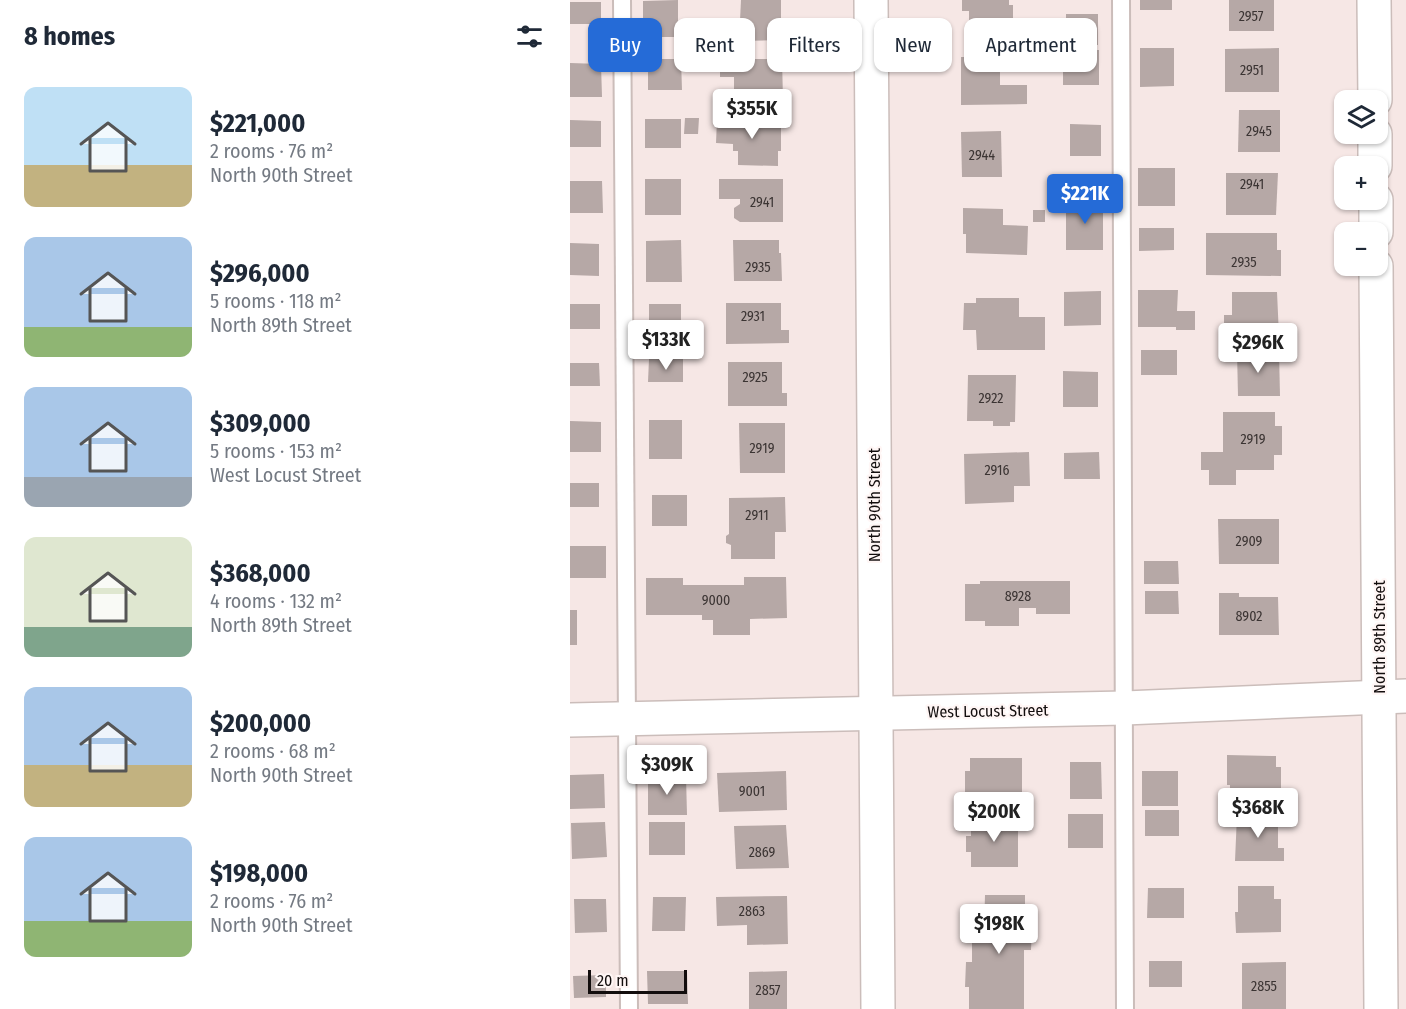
<!DOCTYPE html>
<html lang="en">
<head>
<meta charset="utf-8">
<style>
  :root { --surface:#fff; --page:#f2f2f3; --text:#1f2937; --muted:#747a83; --accent:#256bd7 }
  body { margin:0; font-family:"Fira Sans Condensed",sans-serif; background:var(--page); color:var(--text); height:100vh; display:flex; flex-direction:column; font-size:22px; white-space:nowrap }
  * { box-sizing:border-box; margin:0 }
  p { font-size:20px; color:var(--muted) }
  .icon { flex:none; width:33px; height:33px; fill:none; stroke:currentColor; stroke-width:2; stroke-linecap:round; stroke-linejoin:round }
  .map { position:relative; flex:1; overflow:hidden }
  .drawer { display:flex; flex-direction:column; background:var(--surface); width:570px }
  .drawer>* { flex:none }
  .banner { position:absolute; left:18px; top:18px; width:570px; height:54px; display:flex; gap:12px }
  .tools { position:absolute; left:764px; top:90px; display:grid; gap:12px }
  .tools a { display:grid; place-items:center; width:54px; height:54px; border-radius:12px; background:var(--surface); box-shadow:0 2px 4px #0004; font-size:30px }
  .scale { position:absolute; left:18px; bottom:15px; width:99px; box-sizing:border-box; padding-left:6px; border:3px solid #120d0d; border-top:0; font-size:16px; line-height:21px; white-space:nowrap; color:#120d0d; -webkit-text-stroke:4px #fff6f5; paint-order:stroke }
  .price { position:absolute; translate:-50% -51px; padding:0 14px; border-radius:6px; background:#fff; color:#222; font-size:20px; line-height:39px; filter:drop-shadow(0 2px 3px #0008) }
  .price::after { content:''; position:absolute; left:50%; top:36px; width:18px; height:14px; margin-left:-9px; background:inherit; clip-path:polygon(0 0,100% 0,50% 100%) }
  .price.current { background:var(--accent); color:#fff }
  ul { padding:0; list-style:none }
  li { display:flex; align-items:center; gap:18px; height:150px; padding:0 24px }
  li span { display:grid; place-items:center; flex:none; width:168px; height:120px; border-radius:12px; color:#555 }
  li>.icon { margin-inline-start:auto }
  span .icon { width:72px; height:72px; fill:#fffc; stroke-width:1 }
  li b { font-size:26px }
  h2 { display:flex; justify-content:space-between; align-items:center; height:72px; padding:0 24px; font-size:26px }
  .pill { padding:0 21px; border-radius:12px; background:var(--surface); box-shadow:0 2px 4px #0004; font-size:21px; line-height:54px }
  .pill.current { background:var(--accent); color:#fff }
  main { display:flex; flex:1; min-height:0 }
  .map>svg:first-child { display:block }
  .building { fill:#b6a8a6 }
  .lines { fill:none; stroke-linecap:round; stroke-linejoin:round }
  .lane-casing { stroke:#cbbdba; stroke-width:20 }
  .street-casing { stroke:#cbbdba; stroke-width:36 }
  .lane { stroke:#fff; stroke-width:16 }
  .street { stroke:#fff; stroke-width:33 }
  .labels { text-anchor:middle; dominant-baseline:central; stroke-width:4.5; stroke-linejoin:round; paint-order:stroke }
  .number-label { font-size:14px; fill:#3b3433 }
  .street-label { font-size:16px; fill:#120d0d; stroke:#fff6f5 }
</style>
</head>
<body>
<main>
<section class="drawer">
<h2>8 homes<svg class="icon" aria-label="filters" viewBox="0 0 24 24"><path d="M4 7h16M4 17h16"/><circle cx="9" cy="7" r="2"/><circle cx="15" cy="17" r="2"/></svg></h2>
<ul>
<li><span style="background:linear-gradient(#bfe0f5 65%,#c2b280 0)"><svg class="icon" aria-label="home" viewBox="0 0 24 24"><path d="M3 11l9-7 9 7M6 9v11h12V9"/></svg></span><div><b>$221,000</b><p>2 rooms · 76 m²</p><p>North 90th Street</p></div></li>
<li><span style="background:linear-gradient(#a9c7e8 75%,#8fb573 0)"><svg class="icon" aria-label="home" viewBox="0 0 24 24"><path d="M3 11l9-7 9 7M6 9v11h12V9"/></svg></span><div><b>$296,000</b><p>5 rooms · 118 m²</p><p>North 89th Street</p></div></li>
<li><span style="background:linear-gradient(#a9c7e8 75%,#9aa5b1 0)"><svg class="icon" aria-label="home" viewBox="0 0 24 24"><path d="M3 11l9-7 9 7M6 9v11h12V9"/></svg></span><div><b>$309,000</b><p>5 rooms · 153 m²</p><p>West Locust Street</p></div></li>
<li><span style="background:linear-gradient(#dfe7d0 75%,#7fa58c 0)"><svg class="icon" aria-label="home" viewBox="0 0 24 24"><path d="M3 11l9-7 9 7M6 9v11h12V9"/></svg></span><div><b>$368,000</b><p>4 rooms · 132 m²</p><p>North 89th Street</p></div></li>
<li><span style="background:linear-gradient(#a9c7e8 65%,#c2b280 0)"><svg class="icon" aria-label="home" viewBox="0 0 24 24"><path d="M3 11l9-7 9 7M6 9v11h12V9"/></svg></span><div><b>$200,000</b><p>2 rooms · 68 m²</p><p>North 90th Street</p></div></li>
<li><span style="background:linear-gradient(#a9c7e8 70%,#8fb573 0)"><svg class="icon" aria-label="home" viewBox="0 0 24 24"><path d="M3 11l9-7 9 7M6 9v11h12V9"/></svg></span><div><b>$198,000</b><p>2 rooms · 76 m²</p><p>North 90th Street</p></div></li>
</ul>
</section>
<div class="map">
<svg width="836" height="1009" viewBox="0 0 836 1009">
  <rect width="100%" height="100%" fill="#f6e7e5"/>
  <g class="building">
    <polygon points="108,0 108,37 73,37 73,1"/>
    <polygon points="171,0 211,0 211,40 169,41"/>
    <polygon points="392,0 439,0 439,5 443,5 443,25 399,26 399,11 392,11"/>
    <rect x="570" y="0" width="32" height="10"/>
    <rect x="659" y="0" width="45" height="31"/>
    <rect x="0" y="2" width="31" height="22"/>
    <rect x="496" y="14" width="32" height="31"/>
    <polygon points="570,48 604,48 604,86 570,87"/>
    <polygon points="709,48 709,92 655,92 655,49"/>
    <rect x="493" y="50" width="36" height="35"/>
    <polygon points="391,57 430,57 430,85 457,85 457,104 391,105"/>
    <polygon points="78,59 111,59 112,90 78,90"/>
    <polygon points="150,59 212,59 213,99 170,99 170,90 164,90 164,77 150,77"/>
    <polygon points="0,63 31,64 32,97 0,97"/>
    <polygon points="669,110 710,110 710,152 668,152"/>
    <polygon points="115,118 129,118 128,134 114,134"/>
    <rect x="75" y="119" width="36" height="29"/>
    <polygon points="147,119 211,119 211,151 208,151 208,166 168,165 168,151 163,151 163,144 146,143"/>
    <polygon points="0,120 31,121 31,147 0,147"/>
    <polygon points="500,124 531,125 531,156 500,156"/>
    <polygon points="431,131 432,177 392,177 391,132"/>
    <rect x="568" y="168" width="37" height="38"/>
    <polygon points="656,173 708,173 706,215 656,215"/>
    <rect x="75" y="179" width="36" height="36"/>
    <polygon points="149,179 213,179 213,222 170,222 164,218 164,208 170,204 170,199 149,199"/>
    <polygon points="0,181 32,181 33,213 0,213"/>
    <polygon points="533,200 533,250 496,250 496,201"/>
    <polygon points="393,208 433,209 433,225 458,226 457,255 396,253 396,234 393,234"/>
    <rect x="463" y="210" width="12" height="12"/>
    <polygon points="569,228 604,228 604,250 569,251"/>
    <polygon points="636,233 707,233 707,250 711,250 711,276 636,275"/>
    <polygon points="111,240 112,282 76,282 76,241"/>
    <polygon points="163,240 209,240 209,253 211,253 212,281 164,281"/>
    <polygon points="0,243 29,244 29,276 0,275"/>
    <polygon points="568,290 608,290 607,311 625,311 625,330 606,330 606,327 568,327"/>
    <polygon points="531,291 531,325 494,326 494,292"/>
    <polygon points="662,292 707,292 709,336 664,336 664,333 654,333 654,315 662,315"/>
    <polygon points="406,298 449,298 449,317 475,317 475,350 407,350 406,330 393,330 394,303 406,303"/>
    <polygon points="156,303 211,303 211,330 219,330 219,343 156,344"/>
    <rect x="0" y="304" width="30" height="25"/>
    <rect x="79" y="304" width="32" height="38"/>
    <rect x="571" y="350" width="36" height="25"/>
    <polygon points="667,351 709,351 710,396 668,396"/>
    <polygon points="79,359 113,359 113,382 78,382"/>
    <polygon points="158,362 212,362 212,393 217,393 217,406 158,406"/>
    <polygon points="0,363 29,363 30,386 0,386"/>
    <polygon points="493,371 528,372 528,407 493,407"/>
    <polygon points="398,375 446,375 445,422 440,422 440,426 423,426 423,421 397,421"/>
    <polygon points="653,412 705,412 705,426 712,426 712,455 704,455 704,470 666,470 666,485 639,485 639,470 631,470 631,452 653,452"/>
    <rect x="79" y="420" width="33" height="39"/>
    <polygon points="0,421 31,422 31,452 0,452"/>
    <polygon points="169,423 215,423 215,473 170,473"/>
    <polygon points="459,452 460,486 444,486 444,502 395,504 394,454"/>
    <polygon points="529,452 530,479 494,479 494,453"/>
    <rect x="0" y="483" width="29" height="24"/>
    <rect x="82" y="495" width="35" height="31"/>
    <polygon points="215,497 216,532 205,532 205,559 161,559 161,545 156,543 156,536 159,534 159,498"/>
    <polygon points="648,519 709,519 709,564 649,564"/>
    <rect x="0" y="546" width="36" height="32"/>
    <polygon points="574,561 608,561 609,584 574,584"/>
    <polygon points="174,577 216,577 217,618 180,619 180,635 143,635 143,620 132,620 132,615 76,615 76,578 113,578 113,585 174,585"/>
    <polygon points="410,581 500,581 500,614 466,614 466,608 449,608 449,626 415,626 415,621 395,621 395,584 410,584"/>
    <polygon points="575,591 608,591 609,614 575,614"/>
    <polygon points="649,593 669,593 669,597 708,597 709,635 649,635"/>
    <rect x="0" y="610" width="7" height="35"/>
    <polygon points="657,755 706,756 706,767 711,767 711,799 660,799 660,785 657,785"/>
    <polygon points="400,758 452,758 452,804 395,804 395,771 400,771"/>
    <polygon points="500,762 531,762 532,799 500,799"/>
    <polygon points="216,771 217,810 149,812 147,773"/>
    <rect x="572" y="771" width="36" height="35"/>
    <polygon points="34,774 35,808 0,809 0,775"/>
    <polygon points="78,776 116,776 117,815 78,815"/>
    <rect x="575" y="810" width="34" height="26"/>
    <rect x="498" y="814" width="35" height="34"/>
    <polygon points="667,815 708,815 708,848 714,848 714,861 665,861"/>
    <polygon points="401,818 448,818 448,867 401,867 401,852 396,852 396,836 401,836"/>
    <polygon points="35,822 37,857 2,859 1,823"/>
    <rect x="79" y="822" width="36" height="33"/>
    <polygon points="216,825 219,868 166,869 164,826"/>
    <polygon points="668,886 704,886 704,899 711,899 711,932 666,933 665,912 668,912"/>
    <polygon points="578,888 614,888 614,918 577,918"/>
    <polygon points="415,895 455,895 455,926 462,926 461,950 454,950 454,1009 399,1009 399,987 395,987 396,962 402,962 402,931 414,931"/>
    <polygon points="217,896 218,944 177,945 177,925 147,926 146,897"/>
    <polygon points="83,897 116,897 115,931 82,931"/>
    <polygon points="4,899 36,899 37,932 5,933"/>
    <rect x="579" y="961" width="33" height="26"/>
    <polygon points="716,962 716,1009 672,1009 672,963"/>
    <polygon points="77,971 117,971 118,1004 78,1004"/>
    <polygon points="217,971 217,1009 179,1009 179,972"/>
    <polygon points="36,975 36,997 4,998 3,976"/>
  </g>
  <g class="lines">
    <defs>
      <g id="lane">
        <polyline points="52,0 59,1009"/>
        <polyline points="551,0 555,1009"/>
      </g>
      <g id="street">
        <polyline points="301,0 308,1009"/>
        <polyline points="804,0 805,100"/>
        <polyline points="805,134 805,166"/>
        <polyline points="806,200 806,232"/>
        <polyline points="806,266 811,1009"/>
        <polyline points="0,720 555,708 836,696"/>
      </g>
    </defs>
    <use href="#lane" class="lane-casing"/>
    <use href="#street" class="street-casing"/>
    <use href="#lane" class="lane"/>
    <use href="#street" class="street"/>
  </g>
  <g class="labels">
    <g class="number-label">
      <text x="681" y="16">2957</text>
      <text x="682" y="70">2951</text>
      <text x="689" y="131">2945</text>
      <text x="412" y="155">2944</text>
      <text x="682" y="184">2941</text>
      <text x="192" y="202">2941</text>
      <text x="674" y="262">2935</text>
      <text x="188" y="267">2935</text>
      <text x="183" y="316">2931</text>
      <text x="185" y="377">2925</text>
      <text x="421" y="398">2922</text>
      <text x="683" y="439">2919</text>
      <text x="192" y="448">2919</text>
      <text x="427" y="470">2916</text>
      <text x="187" y="515">2911</text>
      <text x="679" y="541">2909</text>
      <text x="448" y="596">8928</text>
      <text x="146" y="600">9000</text>
      <text x="679" y="616">8902</text>
      <text x="182" y="791">9001</text>
      <text x="192" y="852">2869</text>
      <text x="182" y="911">2863</text>
      <text x="694" y="986">2855</text>
      <text x="198" y="990">2857</text>
    </g>
    <g class="street-label">
      <text transform="translate(304 505) rotate(-90)">North 90th Street</text>
      <text transform="translate(809 637) rotate(-90)">North 89th Street</text>
      <text transform="translate(418 711) rotate(-1)">West Locust Street</text>
    </g>
  </g>
</svg>
<div class="tools">
<a><svg class="icon" aria-label="layers" viewBox="0 0 24 24"><path d="M12 4l9 5-9 5-9-5zM3 14l9 5 9-5"/></svg></a>
<a>+</a>
<a>−</a>
</div>
<div class="scale">20 m</div>
<b class="price" style="left:182px;top:140px">$355K</b>
<b class="price current" style="left:515px;top:225px">$221K</b>
<b class="price" style="left:96px;top:371px">$133K</b>
<b class="price" style="left:688px;top:374px">$296K</b>
<b class="price" style="left:97px;top:796px">$309K</b>
<b class="price" style="left:688px;top:839px">$368K</b>
<b class="price" style="left:424px;top:843px">$200K</b>
<b class="price" style="left:429px;top:955px">$198K</b>
<div class="banner">
<a class="pill current">Buy</a>
<a class="pill">Rent</a>
<a class="pill">Filters</a>
<a class="pill">New</a>
<a class="pill">Apartment</a>
</div>
</div>
</main>
</body>
</html>
